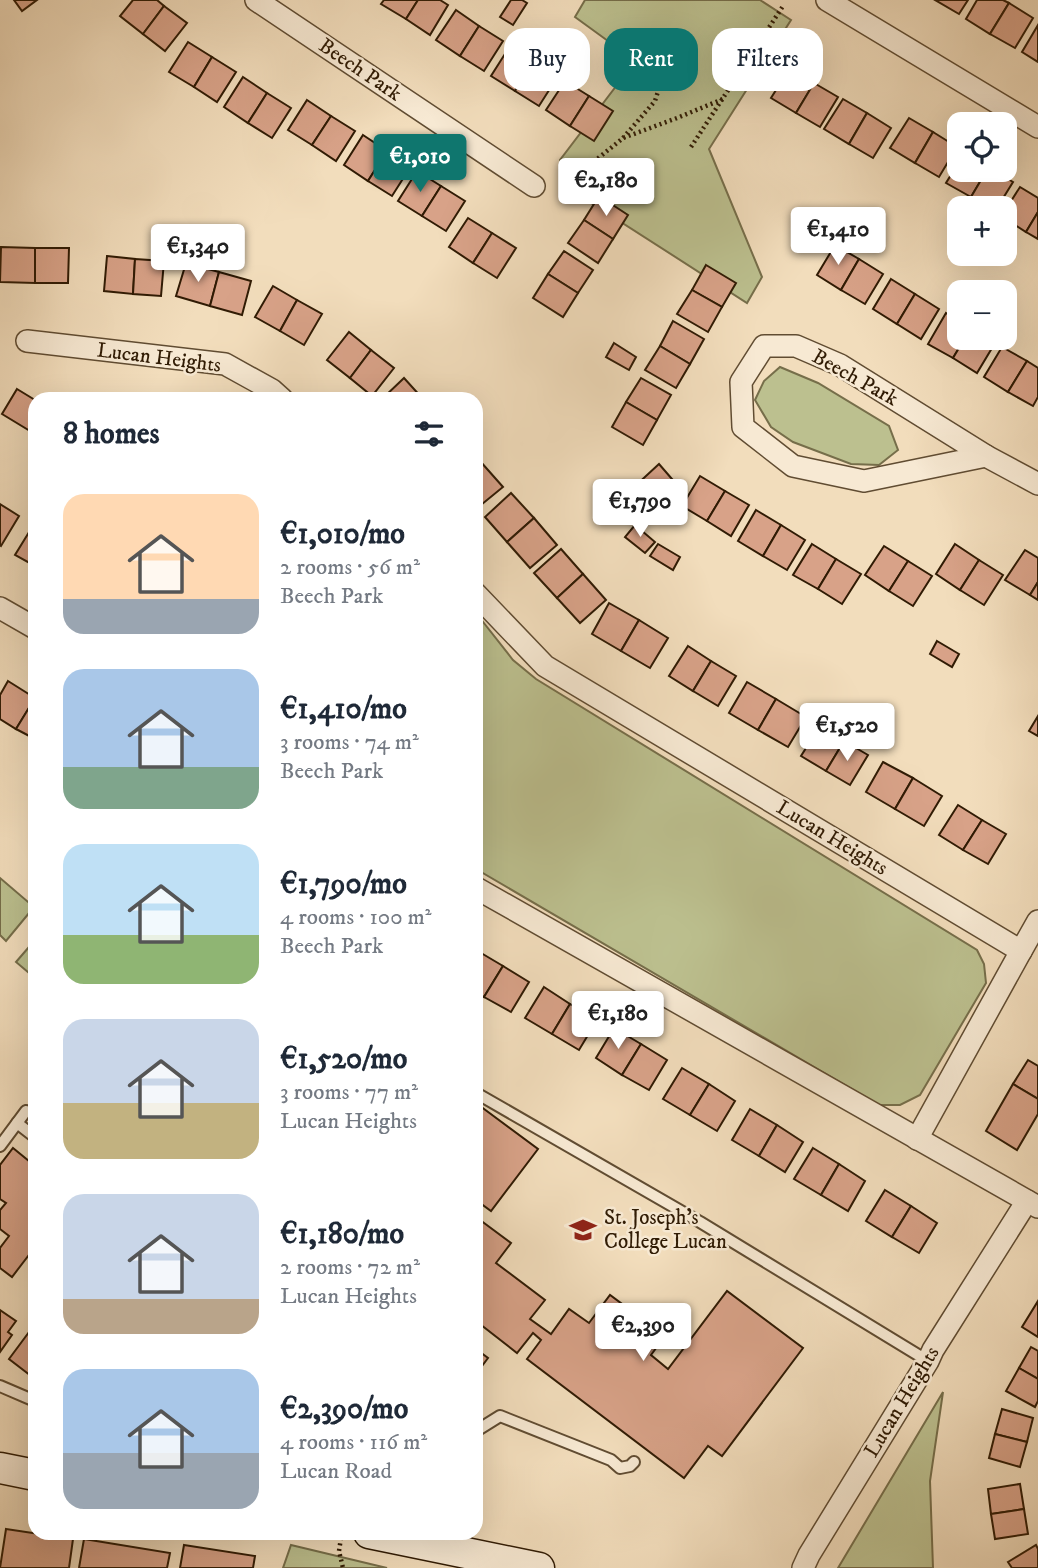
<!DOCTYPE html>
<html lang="en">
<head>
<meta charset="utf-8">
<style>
  :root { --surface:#fff; --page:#f2f2f3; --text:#1f2937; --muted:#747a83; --accent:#0f766e }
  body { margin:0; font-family:"IM FELL DW Pica",serif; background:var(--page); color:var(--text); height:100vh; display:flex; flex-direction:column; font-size:26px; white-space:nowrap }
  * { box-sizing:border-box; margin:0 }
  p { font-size:23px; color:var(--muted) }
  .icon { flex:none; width:38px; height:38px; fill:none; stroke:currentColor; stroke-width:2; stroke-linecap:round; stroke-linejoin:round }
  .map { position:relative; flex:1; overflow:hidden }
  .drawer { position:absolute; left:28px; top:392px; width:455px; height:1148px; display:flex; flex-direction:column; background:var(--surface); border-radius:21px; box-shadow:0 7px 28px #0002 }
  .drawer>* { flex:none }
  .hud { position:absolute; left:504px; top:28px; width:429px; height:63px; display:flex; gap:14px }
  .controls { position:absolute; left:947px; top:112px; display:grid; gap:14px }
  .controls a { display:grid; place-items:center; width:70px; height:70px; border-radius:14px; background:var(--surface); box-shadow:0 7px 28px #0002; font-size:35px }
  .price { position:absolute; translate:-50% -60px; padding:0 16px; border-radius:7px; background:#fff; color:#222; font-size:23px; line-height:46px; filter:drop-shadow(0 2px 4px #0008) }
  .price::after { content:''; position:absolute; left:50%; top:42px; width:21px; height:16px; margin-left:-10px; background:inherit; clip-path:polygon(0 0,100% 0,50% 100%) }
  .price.selected { background:var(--accent); color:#fff }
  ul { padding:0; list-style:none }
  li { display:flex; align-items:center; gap:21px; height:175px; padding:0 35px }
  li span { display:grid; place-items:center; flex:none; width:196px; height:140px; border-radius:21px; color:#555 }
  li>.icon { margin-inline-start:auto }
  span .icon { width:84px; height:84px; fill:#fffc; stroke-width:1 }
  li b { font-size:30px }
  h2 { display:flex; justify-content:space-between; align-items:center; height:84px; padding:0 35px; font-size:30px }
  .chip { padding:0 24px; border-radius:21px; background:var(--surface); box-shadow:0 7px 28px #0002; font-size:24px; line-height:63px }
  .chip.selected { background:var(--accent); color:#fff }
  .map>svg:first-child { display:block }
  .green { fill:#bcc08f; stroke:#766e4a; stroke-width:2 }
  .building { fill:#d8a288; stroke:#301b04; stroke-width:2 }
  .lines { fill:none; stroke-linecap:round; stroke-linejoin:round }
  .lane-casing { stroke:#604c32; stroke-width:14 }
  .street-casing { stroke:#604c32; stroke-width:24 }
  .secondary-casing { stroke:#301b04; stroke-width:33 }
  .path { stroke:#301b04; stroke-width:4.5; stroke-dasharray:2 3.5; stroke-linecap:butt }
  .lane { stroke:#f7e9d3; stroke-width:10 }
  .street { stroke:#f7e9d3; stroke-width:21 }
  .secondary { stroke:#f7e9d3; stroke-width:30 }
  .labels { text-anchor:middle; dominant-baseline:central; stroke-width:5; stroke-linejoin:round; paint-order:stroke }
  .street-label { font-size:21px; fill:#301b04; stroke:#f7e9d3 }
  .poi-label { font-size:21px; fill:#301b04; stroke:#f7e9d3; text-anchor:start }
</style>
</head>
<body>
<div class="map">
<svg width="1038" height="1568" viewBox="0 0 1038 1568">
  <rect width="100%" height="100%" fill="#f2ddbc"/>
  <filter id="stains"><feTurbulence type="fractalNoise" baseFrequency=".00286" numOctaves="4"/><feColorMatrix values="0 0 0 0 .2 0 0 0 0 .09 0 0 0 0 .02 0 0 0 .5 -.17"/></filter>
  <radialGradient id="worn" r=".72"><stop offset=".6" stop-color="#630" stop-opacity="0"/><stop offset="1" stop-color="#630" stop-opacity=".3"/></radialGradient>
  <g class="green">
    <polygon points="585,0 760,0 791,20 709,149 762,277 747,303 568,188 560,160 623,77 619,49 575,17"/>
    <polygon points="780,367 818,383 889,426 898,450 879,465 851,464 793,442 771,427 755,400 764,381"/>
    <polygon points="476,613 513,660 536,679 977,950 984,964 986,983 920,1095 900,1105 879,1105 476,869"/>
    <polygon points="0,878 34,907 6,941 0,935"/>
    <polygon points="35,940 35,978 16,962"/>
    <polygon points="943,1392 930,1481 933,1568 838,1568"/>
    <polygon points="291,1545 387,1568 283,1568"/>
  </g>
  <g class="building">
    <polygon points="14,0 37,0 22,11"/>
    <polygon points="133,0 157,0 164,6 143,34 120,16"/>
    <polygon points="384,0 418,0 406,19 381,4"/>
    <polygon points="418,0 440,0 448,5 430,35 406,19"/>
    <polygon points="511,0 522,0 527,3 513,25 500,17"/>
    <polygon points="935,0 968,0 959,14"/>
    <polygon points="977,0 1003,0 1009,3 990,34 966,19"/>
    <polygon points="1009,3 1033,18 1015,48 990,34"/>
    <polygon points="164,6 187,23 165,51 143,34"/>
    <polygon points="456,10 479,26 460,56 436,40"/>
    <polygon points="1038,25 1038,62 1022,52"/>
    <polygon points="479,26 503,41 484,71 460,56"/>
    <polygon points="188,42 212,57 194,87 169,72"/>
    <polygon points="510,46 534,61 515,91 491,76"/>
    <polygon points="212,57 236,72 217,102 194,87"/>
    <polygon points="534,61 558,76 539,106 515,91"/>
    <polygon points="790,68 814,83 796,113 771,98"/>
    <polygon points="243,77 267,93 248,123 224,107"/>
    <polygon points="565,81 589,96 570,126 546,110"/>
    <polygon points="814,83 838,97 820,127 796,113"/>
    <polygon points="267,93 291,108 272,138 248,123"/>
    <polygon points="589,96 613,111 594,141 570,126"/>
    <polygon points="843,99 867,113 849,144 824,129"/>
    <polygon points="307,100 331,116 312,145 288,130"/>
    <polygon points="867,113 891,128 873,158 849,144"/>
    <polygon points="331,116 355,131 336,161 312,145"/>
    <polygon points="909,118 933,132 915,163 890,148"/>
    <polygon points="933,132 957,147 939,177 915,163"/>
    <polygon points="363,135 387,151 368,181 344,165"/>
    <polygon points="387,151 411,166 392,196 368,181"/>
    <polygon points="959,162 959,170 987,170 971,197 946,183"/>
    <polygon points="987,170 993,170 1013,182 997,208 989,208 971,197"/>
    <polygon points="417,171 441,186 422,216 398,201"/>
    <polygon points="441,186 465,201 446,231 422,216"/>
    <polygon points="1020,187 1038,198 1038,212 1026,232 1004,218 1004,212"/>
    <polygon points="599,196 628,215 613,239 584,220"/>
    <polygon points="1038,212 1038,239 1026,232"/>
    <polygon points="468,218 492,233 473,263 449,247"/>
    <polygon points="584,220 613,239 598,263 568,243"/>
    <polygon points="492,233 516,248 497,278 473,263"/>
    <polygon points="835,245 859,259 841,290 817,275"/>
    <polygon points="1,247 35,248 35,283 0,282"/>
    <polygon points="35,248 69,248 68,283 35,283"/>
    <polygon points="564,251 593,270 578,293 548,274"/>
    <polygon points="107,256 135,259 133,294 104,291"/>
    <polygon points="135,259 164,261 161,296 133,294"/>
    <polygon points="859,259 883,274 865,304 841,290"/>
    <polygon points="186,263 219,272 210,306 176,296"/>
    <polygon points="706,265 736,283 722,307 692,290"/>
    <polygon points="219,272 251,281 242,315 210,306"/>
    <polygon points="548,274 578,293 563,317 533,298"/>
    <polygon points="891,279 915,294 897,324 873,309"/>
    <polygon points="273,286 297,300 280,331 255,317"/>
    <polygon points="692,290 722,307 708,332 677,314"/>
    <polygon points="915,294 939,309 921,339 897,324"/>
    <polygon points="297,300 322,314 304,345 280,331"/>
    <polygon points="946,313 959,321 959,338 965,338 953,358 928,344"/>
    <polygon points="673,321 704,339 690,364 660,346"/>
    <polygon points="349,332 371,350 350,378 327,360"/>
    <polygon points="965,338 987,338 995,343 977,373 953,358"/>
    <polygon points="614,343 636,357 629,370 606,357"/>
    <polygon points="660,346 690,364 676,388 645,370"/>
    <polygon points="1002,347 1027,361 1008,392 984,377"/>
    <polygon points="371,350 394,368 372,396 350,378"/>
    <polygon points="1027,361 1038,368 1038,397 1033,406 1008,392"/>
    <polygon points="404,378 423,399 382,399"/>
    <polygon points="641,378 671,395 657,420 626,402"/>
    <polygon points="17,389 35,400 35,434 2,414"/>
    <polygon points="626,402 657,420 643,445 612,427"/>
    <polygon points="480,461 503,487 476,509 476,464"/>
    <polygon points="659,464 678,486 652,509 633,488"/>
    <polygon points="700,476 725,491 707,521 682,506"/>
    <polygon points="725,491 749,505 731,536 707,521"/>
    <polygon points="511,493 534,518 507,542 485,517"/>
    <polygon points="0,504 19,516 1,546 0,545"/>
    <polygon points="756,510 781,525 763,556 738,541"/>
    <polygon points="534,518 557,545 530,568 507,542"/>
    <polygon points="34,524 35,525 35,566 15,555"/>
    <polygon points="635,525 655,542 645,553 625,537"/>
    <polygon points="781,525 805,540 787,570 763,556"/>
    <polygon points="658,544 680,557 673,570 650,556"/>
    <polygon points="812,544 836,559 818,589 793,575"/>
    <polygon points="955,544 979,560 960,590 936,574"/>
    <polygon points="884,546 908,561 889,591 865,575"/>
    <polygon points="561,549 583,574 557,598 534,573"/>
    <polygon points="1025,550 1038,558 1038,582 1030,595 1005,580"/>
    <polygon points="836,559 861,574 842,604 818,589"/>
    <polygon points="979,560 1003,575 984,605 960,590"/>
    <polygon points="908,561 932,576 913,606 889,591"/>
    <polygon points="583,574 606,600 580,623 557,598"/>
    <polygon points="1038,582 1038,600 1030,595"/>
    <polygon points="609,603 639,620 621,651 592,634"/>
    <polygon points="639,620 668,638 650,668 621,651"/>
    <polygon points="937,641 959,654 952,667 930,654"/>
    <polygon points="688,646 711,661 693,691 669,676"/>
    <polygon points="711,661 736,676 718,706 693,691"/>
    <polygon points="8,681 35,698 16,729 0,719 0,695"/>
    <polygon points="747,682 776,699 758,730 729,713"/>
    <polygon points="35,698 35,739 16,729"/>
    <polygon points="776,699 806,717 788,747 758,730"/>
    <polygon points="1038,716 1038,736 1029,731"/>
    <polygon points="820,726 844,741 826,771 801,756"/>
    <polygon points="844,741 868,755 850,785 826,771"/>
    <polygon points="883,762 913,778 895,809 866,792"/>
    <polygon points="913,778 942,796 924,826 895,809"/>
    <polygon points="958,805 982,820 963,850 939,835"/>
    <polygon points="982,820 1006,834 988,864 963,850"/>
    <polygon points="476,950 503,966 484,997 476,992"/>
    <polygon points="503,966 529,982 511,1012 484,997"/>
    <polygon points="544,987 570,1004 552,1034 525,1018"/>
    <polygon points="570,1004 597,1020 579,1050 552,1034"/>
    <polygon points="614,1028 641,1044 622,1075 596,1058"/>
    <polygon points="641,1044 667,1060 649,1090 622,1075"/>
    <polygon points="1028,1060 1038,1066 1038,1099 1013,1084"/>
    <polygon points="682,1068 709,1084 690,1115 663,1099"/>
    <polygon points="709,1084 735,1101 717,1131 690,1115"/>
    <polygon points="1013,1084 1038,1099 1038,1114 1017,1150 986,1131"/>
    <polygon points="476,1103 538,1149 491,1211 476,1200"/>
    <polygon points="750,1109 777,1125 759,1156 732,1140"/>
    <polygon points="777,1125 803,1142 785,1172 759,1156"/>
    <polygon points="13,1148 35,1166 35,1247 12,1277 0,1268 0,1248 9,1236 0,1229 0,1210 6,1203 0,1199 0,1165"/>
    <polygon points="813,1148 839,1164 821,1195 794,1179"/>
    <polygon points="839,1164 865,1181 848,1211 821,1195"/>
    <polygon points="885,1190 911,1206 892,1237 866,1221"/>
    <polygon points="911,1206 937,1223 919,1253 892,1237"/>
    <polygon points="476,1217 511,1243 496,1263 545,1300 530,1319 551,1334 569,1309 589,1323 610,1295 665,1336 651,1355 668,1369 727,1291 803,1348 722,1456 708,1446 684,1478 527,1359 541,1340 533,1333 517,1353 476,1321"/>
    <polygon points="1038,1301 1038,1337 1022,1327"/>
    <polygon points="0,1310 16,1321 8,1332 12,1335 0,1352"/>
    <polygon points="35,1324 35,1379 9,1359"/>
    <polygon points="1031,1347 1038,1351 1038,1379 1019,1368"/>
    <polygon points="476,1349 488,1358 476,1374"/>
    <polygon points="1019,1368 1038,1379 1038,1401 1035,1407 1006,1391"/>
    <polygon points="1002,1409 1033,1418 1027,1442 995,1434"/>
    <polygon points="995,1434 1027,1442 1020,1467 989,1458"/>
    <polygon points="1020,1484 1024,1509 991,1514 988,1489"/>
    <polygon points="1024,1509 1028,1534 995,1539 991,1514"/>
    <polygon points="6,1529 73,1539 69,1568 0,1568"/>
    <polygon points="84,1539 170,1553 167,1568 79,1568"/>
    <polygon points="184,1545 255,1556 253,1568 180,1568"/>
    <polygon points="1036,1545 1038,1549 1038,1568 1012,1568 1008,1562"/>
  </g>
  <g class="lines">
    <defs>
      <g id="lane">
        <polyline points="476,1093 700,1222 928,1361"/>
        <polyline points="17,1123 35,1137"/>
        <polyline points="0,1146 26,1111"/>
        <polyline points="0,1386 35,1401"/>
        <polyline points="476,1431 500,1416 611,1460 620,1468 630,1466 634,1462"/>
      </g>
      <g id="street">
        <polyline points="256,0 534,186"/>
        <polyline points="827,0 1038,127"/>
        <polyline points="27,341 225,364 272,390 282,399"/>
        <polygon points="764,346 796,346 840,365 986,456 864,481 793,466 743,427 741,382"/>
        <polyline points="986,456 1038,484"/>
        <polyline points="476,594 545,666 1021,951 917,1139"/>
        <polyline points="0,608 35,628"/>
        <polyline points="476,888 1038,1207"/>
        <polyline points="1021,951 1038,921"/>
        <polyline points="803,1568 809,1555 928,1361 933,1350 1027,1201"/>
      </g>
      <g id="secondary">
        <polyline points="0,1468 35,1475"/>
        <polyline points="369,1533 539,1568"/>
      </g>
    </defs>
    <use href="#lane" class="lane-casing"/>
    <use href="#street" class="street-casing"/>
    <use href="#secondary" class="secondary-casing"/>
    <g class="path">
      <polyline points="623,138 655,101 672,47"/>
      <polyline points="691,147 783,6"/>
      <polyline points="585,169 623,138 677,118 723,99"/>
      <polyline points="341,1538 339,1551 343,1568"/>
    </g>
    <use href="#lane" class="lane"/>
    <use href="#street" class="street"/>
    <use href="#secondary" class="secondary"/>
  </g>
  <defs>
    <symbol id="school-bare" viewBox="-9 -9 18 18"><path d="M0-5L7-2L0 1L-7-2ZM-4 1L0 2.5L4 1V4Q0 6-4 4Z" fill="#8f2418" stroke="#f7e9d3" stroke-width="2.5" paint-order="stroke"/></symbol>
  </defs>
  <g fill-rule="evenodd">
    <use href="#school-bare" x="564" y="1211" width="38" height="38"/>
  </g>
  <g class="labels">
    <g class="street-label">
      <text transform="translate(360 70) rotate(34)">Beech Park</text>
      <text transform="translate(159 358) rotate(7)">Lucan Heights</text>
      <text transform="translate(855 378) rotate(29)">Beech Park</text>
      <text transform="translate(832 838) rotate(31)">Lucan Heights</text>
      <text transform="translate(902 1402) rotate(-59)">Lucan Heights</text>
    </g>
    <g class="poi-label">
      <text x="604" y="1218">St. Joseph's<tspan x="604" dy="24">College Lucan</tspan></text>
    </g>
  </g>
  <rect width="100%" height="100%" filter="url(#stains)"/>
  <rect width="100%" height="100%" fill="url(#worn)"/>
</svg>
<div class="controls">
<a><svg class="icon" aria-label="locate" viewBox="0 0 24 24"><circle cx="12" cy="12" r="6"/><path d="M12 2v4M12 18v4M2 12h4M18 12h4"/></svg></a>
<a>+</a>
<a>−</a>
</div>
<b class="price selected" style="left:420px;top:194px">€1,010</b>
<b class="price" style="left:606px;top:218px">€2,180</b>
<b class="price" style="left:838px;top:267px">€1,410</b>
<b class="price" style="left:198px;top:284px">€1,340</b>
<b class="price" style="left:640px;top:539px">€1,790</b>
<b class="price" style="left:847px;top:763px">€1,520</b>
<b class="price" style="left:618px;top:1051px">€1,180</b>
<b class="price" style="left:643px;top:1363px">€2,390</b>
<div class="hud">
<a class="chip">Buy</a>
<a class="chip selected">Rent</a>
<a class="chip">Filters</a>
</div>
<section class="drawer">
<h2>8 homes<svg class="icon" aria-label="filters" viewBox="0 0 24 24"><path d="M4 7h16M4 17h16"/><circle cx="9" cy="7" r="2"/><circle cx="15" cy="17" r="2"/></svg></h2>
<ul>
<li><span style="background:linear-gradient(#ffd9b3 75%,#9aa5b1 0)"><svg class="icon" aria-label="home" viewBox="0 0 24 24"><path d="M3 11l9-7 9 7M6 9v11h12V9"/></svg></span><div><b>€1,010/mo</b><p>2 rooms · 56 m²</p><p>Beech Park</p></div></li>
<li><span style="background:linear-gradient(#a9c7e8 70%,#7fa58c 0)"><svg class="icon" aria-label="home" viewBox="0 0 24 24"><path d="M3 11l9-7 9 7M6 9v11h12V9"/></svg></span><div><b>€1,410/mo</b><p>3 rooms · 74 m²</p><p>Beech Park</p></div></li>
<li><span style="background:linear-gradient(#bfe0f5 65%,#8fb573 0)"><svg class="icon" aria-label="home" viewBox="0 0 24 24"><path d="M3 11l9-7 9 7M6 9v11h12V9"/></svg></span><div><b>€1,790/mo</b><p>4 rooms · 100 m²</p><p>Beech Park</p></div></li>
<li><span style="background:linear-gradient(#c9d6e8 60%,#c2b280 0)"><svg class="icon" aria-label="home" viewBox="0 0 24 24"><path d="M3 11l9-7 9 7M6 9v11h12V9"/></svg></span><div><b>€1,520/mo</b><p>3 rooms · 77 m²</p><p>Lucan Heights</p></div></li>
<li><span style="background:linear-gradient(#c9d6e8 75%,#b9a48a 0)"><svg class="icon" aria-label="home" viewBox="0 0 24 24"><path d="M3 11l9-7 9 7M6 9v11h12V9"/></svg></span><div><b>€1,180/mo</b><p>2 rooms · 72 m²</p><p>Lucan Heights</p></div></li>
<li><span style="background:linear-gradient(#a9c7e8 60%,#9aa5b1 0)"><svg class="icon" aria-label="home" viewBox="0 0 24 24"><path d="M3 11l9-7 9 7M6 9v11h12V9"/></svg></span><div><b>€2,390/mo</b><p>4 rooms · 116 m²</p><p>Lucan Road</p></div></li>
</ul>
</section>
</div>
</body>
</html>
